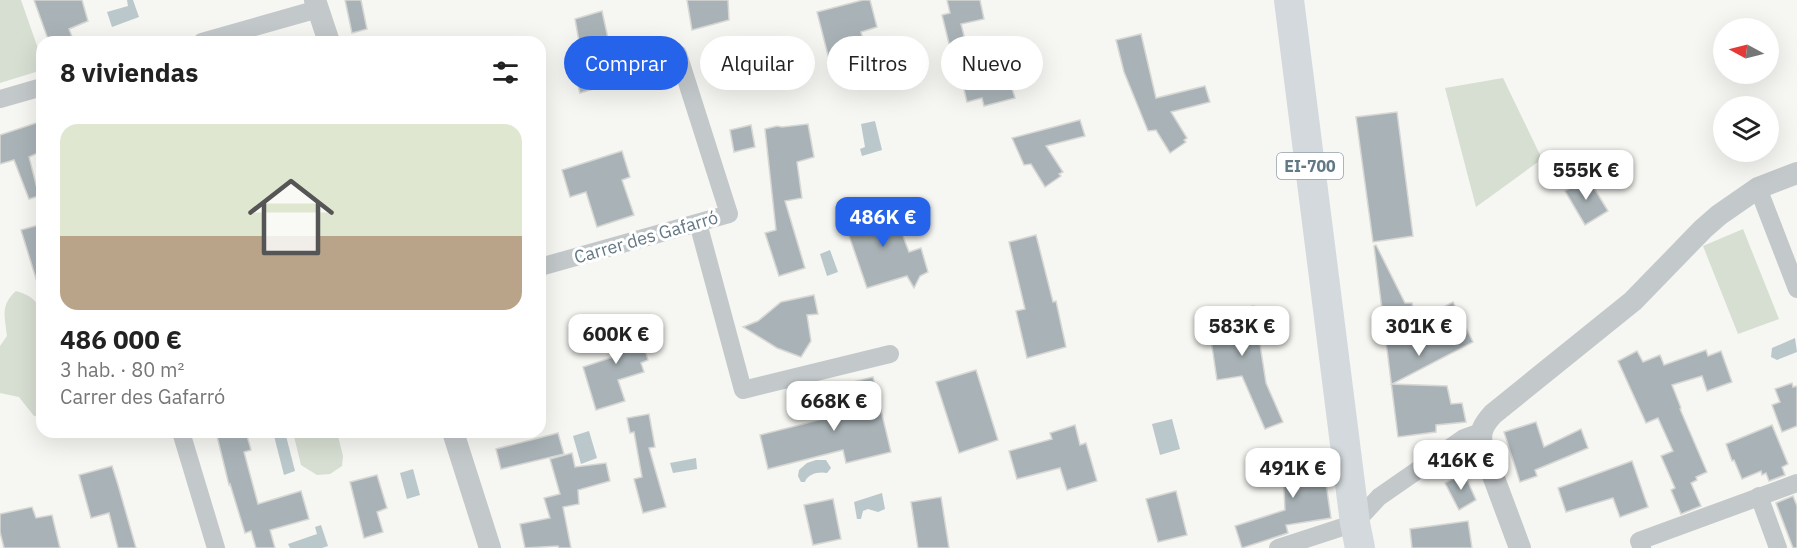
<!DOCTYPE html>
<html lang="es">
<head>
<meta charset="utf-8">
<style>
  :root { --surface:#fff; --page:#f2f2f2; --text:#222; --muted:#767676; --accent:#2563eb }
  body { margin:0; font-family:"IBM Plex Sans",sans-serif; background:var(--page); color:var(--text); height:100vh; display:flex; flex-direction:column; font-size:22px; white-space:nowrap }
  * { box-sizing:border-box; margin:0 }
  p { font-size:20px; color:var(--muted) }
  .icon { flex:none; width:33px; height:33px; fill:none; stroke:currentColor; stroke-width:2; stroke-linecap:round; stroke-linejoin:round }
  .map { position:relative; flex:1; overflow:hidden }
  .sheet { position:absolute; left:36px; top:36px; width:510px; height:402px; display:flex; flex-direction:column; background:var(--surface); border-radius:18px; box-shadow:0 6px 24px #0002 }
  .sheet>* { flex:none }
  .banner { position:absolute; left:564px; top:36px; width:570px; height:54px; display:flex; gap:12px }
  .needle { width:39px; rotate:277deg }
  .fabs { position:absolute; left:1713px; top:18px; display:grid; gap:12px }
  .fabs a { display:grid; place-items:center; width:66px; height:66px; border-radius:50%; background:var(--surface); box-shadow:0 6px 24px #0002; font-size:30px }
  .price { position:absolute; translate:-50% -51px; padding:0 14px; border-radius:12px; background:#fff; color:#222; font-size:20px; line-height:39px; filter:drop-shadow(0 2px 3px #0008) }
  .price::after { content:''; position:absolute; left:50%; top:36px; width:18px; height:14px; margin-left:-9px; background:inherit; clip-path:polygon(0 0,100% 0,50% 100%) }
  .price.active { background:var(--accent); color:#fff }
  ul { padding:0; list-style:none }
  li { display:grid; align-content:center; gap:12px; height:318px; padding:0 24px }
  li span { display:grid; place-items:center; height:186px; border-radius:18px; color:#555 }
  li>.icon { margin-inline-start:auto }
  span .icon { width:108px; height:108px; fill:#fffc; stroke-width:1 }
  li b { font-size:26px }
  h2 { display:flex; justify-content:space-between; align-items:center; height:72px; padding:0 24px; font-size:26px }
  .pill { padding:0 21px; border-radius:27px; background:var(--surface); box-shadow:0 6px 24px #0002; font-size:21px; line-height:54px }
  .pill.active { background:var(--accent); color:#fff }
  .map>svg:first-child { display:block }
  .green { fill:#d7ded2 }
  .water { fill:#bac8cc }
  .building { fill:#a9b3b7; stroke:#d7d7d4; stroke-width:1.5 }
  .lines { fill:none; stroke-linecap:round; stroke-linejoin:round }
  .minor { stroke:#c3c8ca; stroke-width:18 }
  .tertiary { stroke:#c3c8ca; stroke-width:22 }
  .primary { stroke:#d3d9dd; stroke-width:30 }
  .labels { text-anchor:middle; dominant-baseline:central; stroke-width:6; stroke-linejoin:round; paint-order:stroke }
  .shield { fill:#fff; stroke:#91a0aa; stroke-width:1.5 }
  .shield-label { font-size:16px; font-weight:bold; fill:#627885 }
  .street-label { font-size:18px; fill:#627885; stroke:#fff }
</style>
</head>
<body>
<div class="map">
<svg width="1797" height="548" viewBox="0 0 1797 548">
  <rect width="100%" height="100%" fill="#f6f6f2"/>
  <g class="green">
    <polygon points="0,0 21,0 42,60 42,70 0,83"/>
    <polygon points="1503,78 1542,159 1476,207 1445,88"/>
    <polygon points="1743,229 1779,319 1738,334 1703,246"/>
    <path d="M 16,291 C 30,295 35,299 42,311 L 42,416 L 34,416 L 19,397 L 0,393 L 0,346 L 7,336 C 5,316 0,305 16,291 Z"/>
    <polygon points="293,432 337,432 343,456 342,466 330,474 317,475 301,465"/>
  </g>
  <g class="water">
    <polygon points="127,0 133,0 139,17 112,27 107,12 128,6"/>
    <polygon points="875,121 882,150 862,156 860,149 865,147 861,124"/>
    <polygon points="830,250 838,272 827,276 820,254"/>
    <polygon points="1795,338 1797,352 1777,360 1771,357 1772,348"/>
    <polygon points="1172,419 1180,449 1160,455 1152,424"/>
    <polygon points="589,431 597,458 581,464 573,436"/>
    <polygon points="273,432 285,432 295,471 284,475"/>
    <polygon points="696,458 697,469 673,473 670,463"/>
    <path d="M 816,460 L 826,460 L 831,468 L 827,473 C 819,471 807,474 805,482 L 801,482 L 798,476 L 799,470 L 807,463 Z"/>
    <polygon points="413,469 420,495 407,499 400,473"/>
    <polygon points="882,493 885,509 878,512 868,509 863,511 861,519 857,519 854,502"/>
    <polygon points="321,525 328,546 322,548 290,548 288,544 317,534 315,527"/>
  </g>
  <g class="building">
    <polygon points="34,0 82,0 88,21 69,29 74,42 49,42"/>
    <polygon points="345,0 361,0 367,29 352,33"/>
    <polygon points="687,0 728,0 729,20 692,30"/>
    <polygon points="863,0 870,0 877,27 861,32 869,61 832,71 817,12"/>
    <polygon points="947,0 980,0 984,19 961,24 970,59 954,64 942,15 950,13"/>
    <polygon points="602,11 614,66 597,71 600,87 580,93 574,72 584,69 575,19"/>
    <polygon points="1141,34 1156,98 1205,86 1210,102 1171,112 1187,138 1184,140 1186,142 1170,153 1156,130 1148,131 1124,72 1116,40"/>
    <polygon points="745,49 751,68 716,77 710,58"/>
    <polygon points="996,64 998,78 1008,75 1015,98 984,106 982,98 967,102 960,73"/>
    <polygon points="1397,112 1413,236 1373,242 1356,117"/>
    <polygon points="1080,120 1085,136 1046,146 1063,172 1059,174 1061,176 1045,187 1031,164 1024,165 1012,138"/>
    <polygon points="42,121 42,144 37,145 40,152 29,157 39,196 29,199 14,160 0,164 0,135"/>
    <polygon points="808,124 814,157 797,162 802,198 785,201 805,268 779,276 765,233 776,230 765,129 777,126 782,127"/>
    <polygon points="751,125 755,147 734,152 730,130"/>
    <polygon points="622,151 630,177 622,180 634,215 597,227 586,192 570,197 562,170"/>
    <polygon points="1588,178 1608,211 1585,225 1565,191"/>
    <polygon points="890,202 909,252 921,248 928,272 920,276 914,288 907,276 867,288 844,221"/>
    <polygon points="42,224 42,285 38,285 21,230"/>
    <polygon points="1036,235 1053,302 1056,301 1066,347 1027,358 1016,311 1025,309 1009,242"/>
    <polygon points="1376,245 1405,303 1412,303 1415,322 1453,302 1473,342 1392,384 1447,386 1451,404 1462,403 1466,422 1436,425 1436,432 1398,437 1374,246"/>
    <polygon points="814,295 818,314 807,315 811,341 801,357 777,348 743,327 758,321 781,302"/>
    <polygon points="1254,306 1266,383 1283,422 1265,429 1242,376 1217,380 1207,313"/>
    <polygon points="628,323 629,325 637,323 648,360 641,363 644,372 618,380 625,401 596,410 583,367 613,357 605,330"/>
    <polygon points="1706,350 1708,356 1721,351 1732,382 1707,391 1702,376 1672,385 1681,408 1680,409 1707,472 1696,477 1697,480 1691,483 1701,506 1681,514 1671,490 1675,488 1661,456 1673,451 1658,418 1646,423 1618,361 1637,351 1643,362 1660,355 1664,365"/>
    <polygon points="976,370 998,440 959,453 936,382"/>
    <polygon points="873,377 891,452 846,463 843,450 768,469 760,435 835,416 833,407 854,402 849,383"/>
    <polygon points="1792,383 1793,387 1797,386 1797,426 1782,432 1772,405 1780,402 1775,389"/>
    <polygon points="649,414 655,447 649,448 666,507 643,513 634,479 642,477 634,432 630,433 627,418"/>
    <polygon points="1536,422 1544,447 1581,429 1588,448 1535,470 1537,476 1520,482 1504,432"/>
    <polygon points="1075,425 1080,445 1086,443 1097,481 1067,490 1060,468 1017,479 1009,451 1052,439 1050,433"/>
    <polygon points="1772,425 1788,464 1782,467 1785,475 1769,481 1766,473 1762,475 1761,471 1742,479 1734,460 1732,461 1726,444"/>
    <polygon points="216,432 246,432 251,450 244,452 258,504 301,491 309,519 270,530 275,548 256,548 251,531 245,533 230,484 229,485"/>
    <polygon points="558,433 564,454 501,469 496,449"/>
    <polygon points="1321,449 1331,518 1286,525 1288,533 1242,548 1235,526 1285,510 1282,452"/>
    <polygon points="572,453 575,467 606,463 610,481 578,490 579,504 563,507 571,548 559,548 558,546 525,548 520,524 550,518 544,498 560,494 550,459"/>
    <polygon points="1632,461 1648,507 1620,517 1613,498 1566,512 1558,488"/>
    <polygon points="112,466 118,485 136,548 118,548 109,513 91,518 79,475"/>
    <polygon points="1464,473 1476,500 1459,510 1445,483"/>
    <polygon points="377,475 387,508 377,512 383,532 364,538 350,482"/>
    <polygon points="1176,491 1187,535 1158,542 1146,499"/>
    <polygon points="1793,496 1797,506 1797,548 1793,548 1776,503"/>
    <polygon points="941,497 949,548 918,548 911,502"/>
    <polygon points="833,499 841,539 813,545 804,505"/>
    <polygon points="32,507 36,518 52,515 60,548 4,548 0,532 0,514"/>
    <polygon points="1468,521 1472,548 1412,548 1410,529"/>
  </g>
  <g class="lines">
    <g class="minor">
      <polyline points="202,42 318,9"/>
      <polyline points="0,99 42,87"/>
      <polyline points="1758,188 1797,289"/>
      <polyline points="698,223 743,390 890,354"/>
      <polyline points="540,267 729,214 678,54"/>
      <polyline points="181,432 216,548"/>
      <polyline points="1759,496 1778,548"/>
      <polyline points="1278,548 1355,523 1379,497 1464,438 1481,432"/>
      <polyline points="1642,548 1639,541 1797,483"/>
    </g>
    <g class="tertiary">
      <polyline points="315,0 329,42"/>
      <polyline points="453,432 490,548"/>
      <path d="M 1520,548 L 1482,446 C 1479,431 1484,424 1493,414 L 1633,301 L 1703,229 L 1719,215 L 1758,188 L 1797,173"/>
    </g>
    <polyline class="primary" points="1289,0 1355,523 1360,548"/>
  </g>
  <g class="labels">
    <rect class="shield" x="1277" y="153" width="66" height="26" rx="4.5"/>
    <g class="shield-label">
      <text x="1310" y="166">EI-700</text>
    </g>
    <g class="street-label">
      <text transform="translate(646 237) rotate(-16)">Carrer des Gafarró</text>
    </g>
  </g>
</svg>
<div class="fabs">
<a><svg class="needle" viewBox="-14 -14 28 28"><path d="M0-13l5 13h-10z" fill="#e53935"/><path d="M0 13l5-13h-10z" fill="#767676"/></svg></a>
<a><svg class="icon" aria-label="layers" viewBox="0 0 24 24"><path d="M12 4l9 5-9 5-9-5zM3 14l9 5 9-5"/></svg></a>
</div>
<b class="price" style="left:1586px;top:201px">555K €</b>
<b class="price active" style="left:883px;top:248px">486K €</b>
<b class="price" style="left:1242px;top:357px">583K €</b>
<b class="price" style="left:1419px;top:357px">301K €</b>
<b class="price" style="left:616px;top:365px">600K €</b>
<b class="price" style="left:834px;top:432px">668K €</b>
<b class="price" style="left:1461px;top:491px">416K €</b>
<b class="price" style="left:1293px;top:499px">491K €</b>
<div class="banner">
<a class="pill active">Comprar</a>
<a class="pill">Alquilar</a>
<a class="pill">Filtros</a>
<a class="pill">Nuevo</a>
</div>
<section class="sheet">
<h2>8 viviendas<svg class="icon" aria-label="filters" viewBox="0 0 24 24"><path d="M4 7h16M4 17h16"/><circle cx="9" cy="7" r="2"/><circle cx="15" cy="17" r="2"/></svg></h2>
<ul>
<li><span style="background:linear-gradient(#dfe7d0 60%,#b9a48a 0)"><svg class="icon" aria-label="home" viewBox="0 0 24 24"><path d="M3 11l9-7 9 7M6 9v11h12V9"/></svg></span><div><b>486 000 €</b><p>3 hab. · 80 m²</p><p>Carrer des Gafarró</p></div></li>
</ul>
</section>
</div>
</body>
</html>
